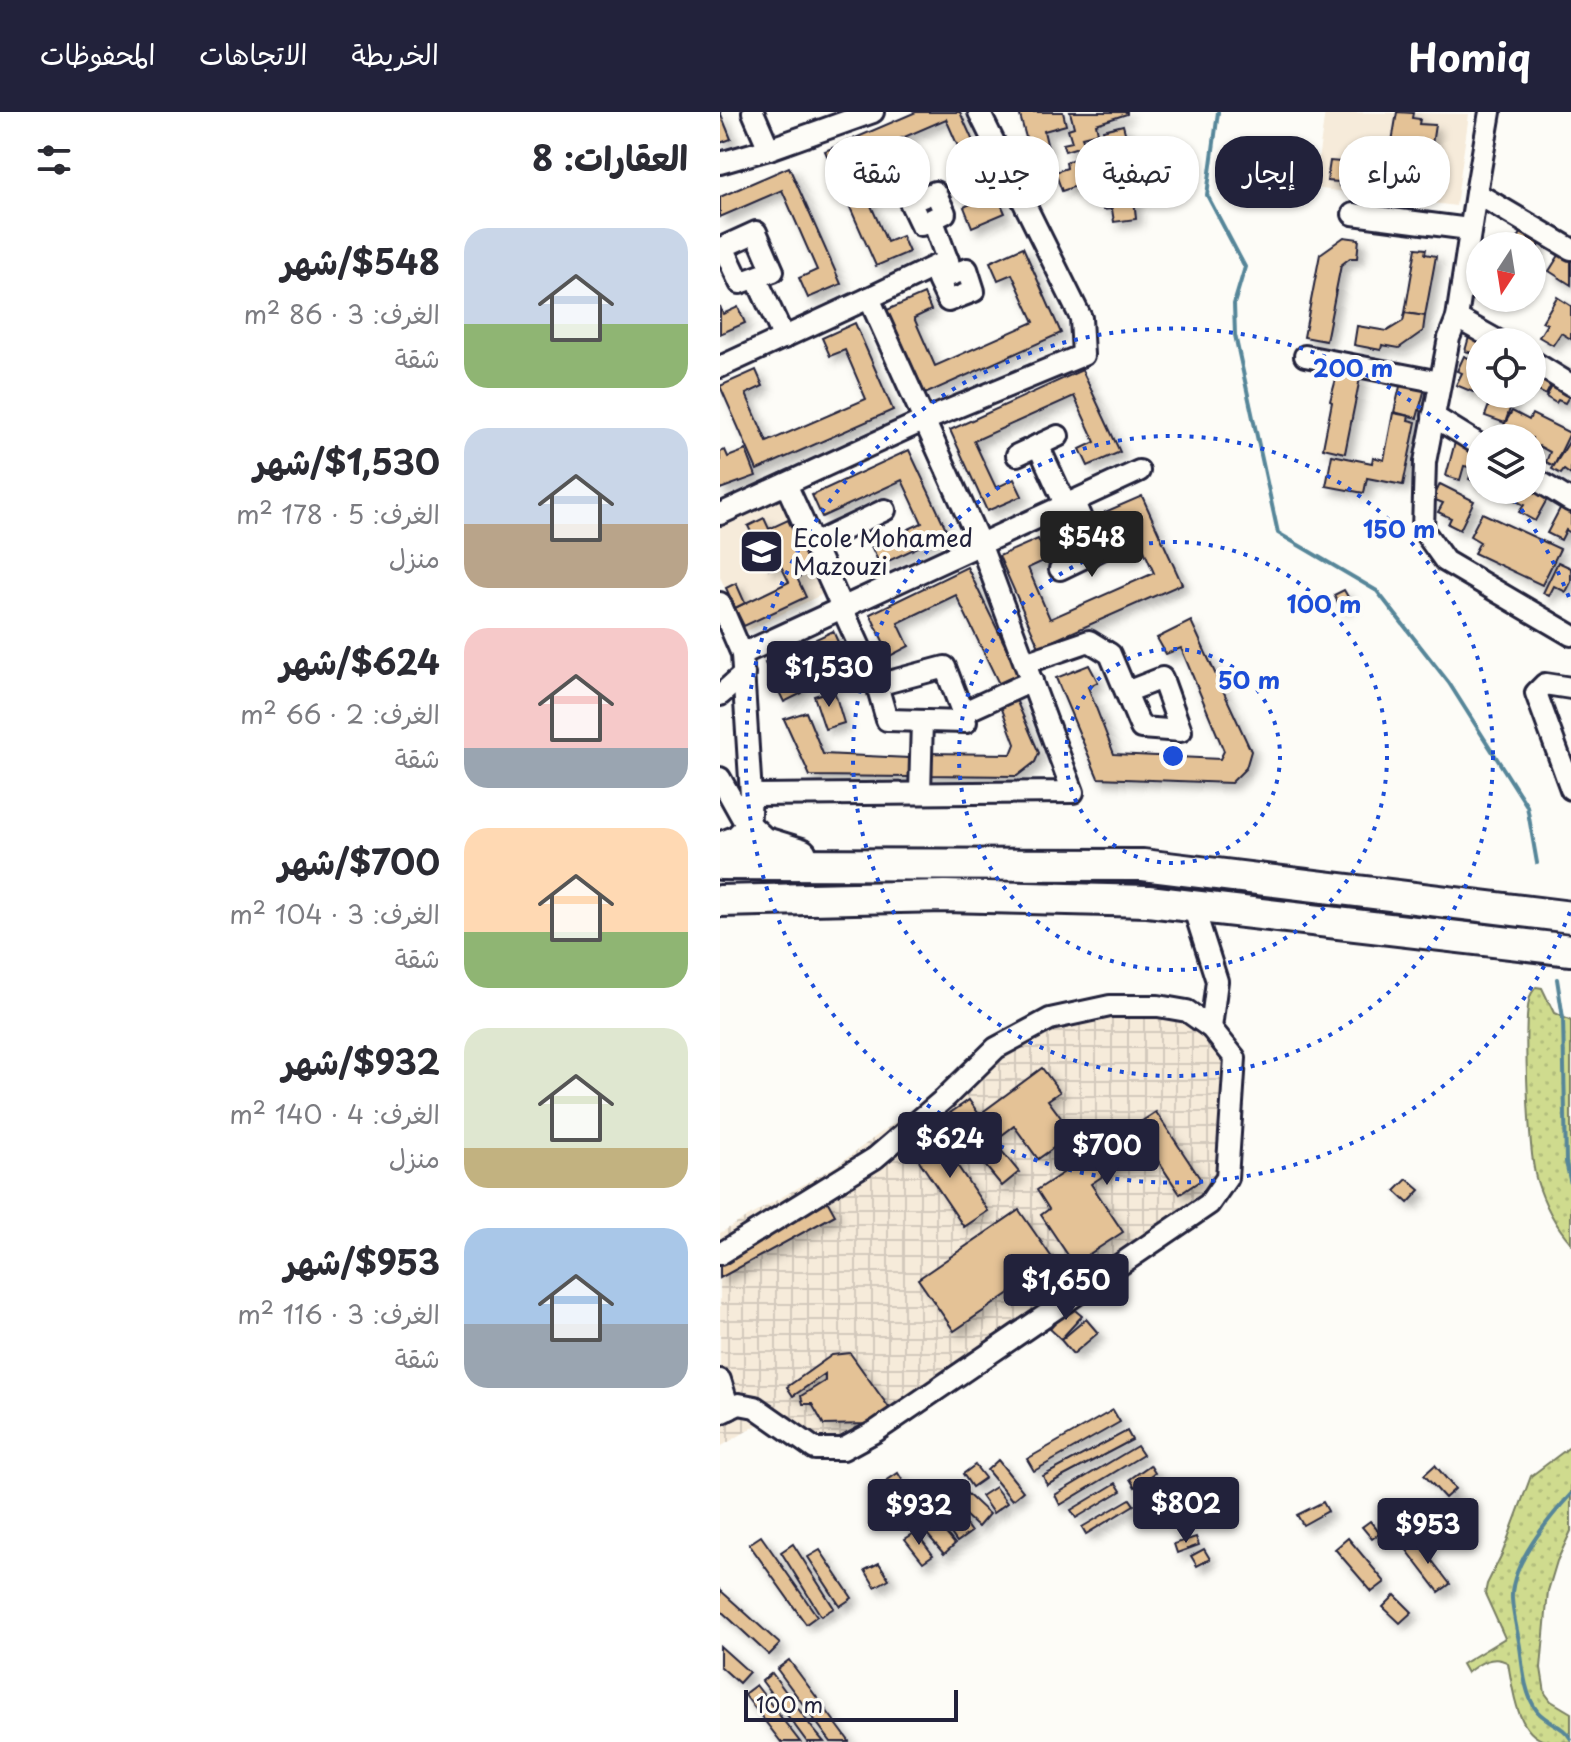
<!DOCTYPE html>
<html lang="ar">
<head>
<meta charset="utf-8">
<style>
  :root { --surface:#fff; --page:#f7f7f7; --text:#2b2b33; --muted:#7c7c81; --accent:#22223b }
  body { margin:0; font-family:"Playpen Sans","Playpen Sans Arabic",sans-serif; background:var(--page); color:var(--text); direction:rtl; height:100vh; display:flex; flex-direction:column; font-size:30px; white-space:nowrap }
  * { box-sizing:border-box; margin:0 }
  p { font-size:26px; color:var(--muted) }
  .icon { flex:none; width:44px; height:44px; fill:none; stroke:currentColor; stroke-width:2; stroke-linecap:round; stroke-linejoin:round }
  .map { position:relative; flex:1; overflow:hidden; direction:ltr }
  .drawer { display:flex; flex-direction:column; background:var(--surface); width:720px }
  .drawer>* { flex:none }
  .guide { position:absolute; left:24px; top:24px; width:706px; height:72px; direction:rtl; display:flex; gap:16px }
  .needle { width:52px; rotate:192deg }
  .controls { position:absolute; left:746px; top:120px; display:grid; gap:16px }
  .controls a { display:grid; place-items:center; width:80px; height:80px; border-radius:50%; background:var(--surface); box-shadow:0 2px 6px #0004; font-size:40px }
  .scale { position:absolute; left:24px; bottom:20px; width:214px; box-sizing:border-box; padding-left:8px; border:4px solid #22223b; border-top:0; font-size:22px; line-height:28px; white-space:nowrap; color:#22223b; -webkit-text-stroke:6px #fdfcf7; paint-order:stroke }
  .price { position:absolute; translate:-50% -68px; padding:0 18px; border-radius:8px; background:var(--accent); color:#fff; font-size:26px; line-height:52px; filter:drop-shadow(0 2px 4px #0008) }
  .price::after { content:''; position:absolute; left:50%; top:48px; width:24px; height:18px; margin-left:-12px; background:inherit; clip-path:polygon(0 0,100% 0,50% 100%) }
  .price.active { background:#222; color:#fff }
  ul { padding:0; list-style:none }
  li { display:flex; align-items:center; gap:24px; height:200px; padding:0 32px }
  li span { display:grid; place-items:center; flex:none; width:224px; height:160px; border-radius:24px; color:#555 }
  li>.icon { margin-inline-start:auto }
  span .icon { width:96px; height:96px; fill:#fffc; stroke-width:1 }
  li b { font-size:34px }
  h2 { display:flex; justify-content:space-between; align-items:center; height:96px; padding:0 32px; font-size:34px }
  .chip { padding:0 28px; border-radius:32px; background:var(--surface); box-shadow:0 2px 6px #0004; font-size:28px; line-height:72px }
  .chip.active { background:var(--accent); color:#fff }
  header { display:flex; align-items:center; gap:48px; box-sizing:border-box; height:112px; padding:0 40px; background:var(--accent); color:#fff }
  header strong { font-size:38px }
  nav { display:flex; gap:44px; margin-inline-start:auto; font-size:28px }
  main { display:flex; flex:1; min-height:0 }
  .map>svg:first-child { display:block }
  .built { fill:#f6ebda }
  .industrial { fill:url(#industrial-grid) }
  .grass { fill:url(#grass-dots); stroke:#787e64; stroke-width:2 }
  .lines { fill:none; stroke-linecap:round; stroke-linejoin:round }
  .stream { stroke:#578699; stroke-width:4 }
  .building { fill:#e4c296; stroke:#22223b; stroke-width:2; filter:url(#shadow) }
  .minor-casing { stroke:#22223b; stroke-width:26 }
  .highway-casing { stroke:#22223b; stroke-width:36 }
  .minor { stroke:#fdfcf7; stroke-width:20 }
  .highway { stroke:#fdfcf7; stroke-width:30 }
  .ring { fill:none; stroke:#1d4ed8; stroke-width:4; stroke-dasharray:4 8 }
  .labels { text-anchor:middle; dominant-baseline:central; stroke-width:8; stroke-linejoin:round; paint-order:stroke }
  .poi-label { font-size:24px; fill:#22223b; stroke:#fdfcf7; text-anchor:start }
  .centre { fill:#1d4ed8; stroke:#fdfcf7; stroke-width:4 }
  .ring-label { font-size:24px; text-anchor:middle; font-weight:bold; fill:#1d4ed8; stroke:#fdfcf7; stroke-width:8; stroke-linejoin:round; paint-order:stroke }
</style>
</head>
<body>
<header>
<strong>Homiq</strong>
<nav><a>الخريطة</a><a>الاتجاهات</a><a>المحفوظات</a></nav>
</header>
<main>
<div class="map">
<svg width="851" height="1630" viewBox="0 0 851 1630">
  <defs>
    <pattern id="industrial-grid" width="8" height="8" patternUnits="userSpaceOnUse" patternTransform="scale(2)"><rect width="8" height="8" fill="#f6ebda"/><path d="M0 4h8M4 0v8" fill="none" stroke="#d3c9bc"/></pattern>
    <pattern id="grass-dots" width="8" height="8" patternUnits="userSpaceOnUse" patternTransform="scale(2)"><rect width="8" height="8" fill="#cfdb8e"/><path d="M2 2h.1M6 6h.1" fill="none" stroke="#b1bc7b" stroke-width="1.8" stroke-linecap="round"/></pattern>
    <filter id="shadow"><feDropShadow dx="6" dy="6" stdDeviation="4" flood-color="#0004"/></filter>
  </defs>
  <rect width="100%" height="100%" fill="#fdfcf7"/>
  <filter id="ink" filterUnits="userSpaceOnUse"><feTurbulence type="fractalNoise" baseFrequency=".0125" numOctaves="2"/><feDisplacementMap in="SourceGraphic" scale="16" xChannelSelector="R" yChannelSelector="G"/><feConvolveMatrix kernelMatrix="1 2 1 2 8 2 1 2 1" color-interpolation-filters="sRGB"/></filter>
  <g filter="url(#ink)">
    <g class="built">
      <polygon points="605,0 749,2 736,94 594,76"/>
      <polygon points="63,387 103,482 25,520 0,465 0,412"/>
    </g>
    <polygon class="industrial" points="467,899 515,946 507,1066 489,1092 156,1319 95,1337 49,1306 0,1335 0,1121 117,1053 276,936 330,907"/>
    <g class="grass">
      <path d="M 816,875 L 822,876 L 834,901 L 851,909 L 851,1131 C 835,1113 823,1089 816,1066 C 809,1040 802,909 810,885 C 811,881 813,879 816,875 Z"/>
      <path d="M 851,1334 L 851,1419 L 837,1449 L 828,1479 L 821,1556 L 825,1581 L 831,1589 L 851,1601 L 851,1630 C 843,1630 833,1630 825,1629 C 796,1620 793,1577 788,1551 C 773,1542 759,1551 747,1561 L 742,1552 L 785,1526 L 765,1482 L 767,1472 L 782,1442 L 811,1364 Z"/>
    </g>
    <g class="lines">
      <g class="stream">
        <polyline points="498,0 487,83 525,155 514,192 515,223 558,421 657,479 729,571 807,694 817,751"/>
        <polyline points="837,867 843,906 846,1050 851,1072"/>
        <path d="M 851,1382 C 829,1406 790,1453 792,1487 C 793,1505 799,1524 801,1542 C 803,1560 806,1586 818,1600 C 829,1612 843,1613 851,1627"/>
      </g>
    </g>
    <g class="building">
      <polygon points="0,0 11,27 0,31"/>
      <polygon points="196,0 240,0 285,101 252,115 244,95 261,87 226,7 131,48 167,130 182,124 189,140 156,154 105,39"/>
      <polygon points="299,0 343,0 346,13 324,19 328,36 310,40"/>
      <polygon points="350,0 407,0 407,2 376,12 378,21 362,25 365,33 345,39 343,32 352,30 348,17 354,15"/>
      <polygon points="677,0 693,1 692,6 700,7 699,12 715,13 709,52 701,52 699,63 693,62 691,78 681,76 681,81 619,74 619,70 607,69 610,49 621,50 622,54 683,62 685,48 678,47 679,38 671,36"/>
      <polygon points="403,13 407,28 386,33 383,18"/>
      <polygon points="357,46 365,71 342,79 335,60 347,56 346,50"/>
      <polygon points="69,55 121,172 88,186 79,166 97,158 62,78 0,105 0,85"/>
      <polygon points="413,77 416,107 394,110 392,97 383,98 381,80"/>
      <polygon points="804,115 823,125 812,146 812,134 794,134"/>
      <polygon points="624,125 639,127 637,146 630,146 621,153 606,229 584,225 600,142"/>
      <polygon points="303,135 341,221 205,282 167,198 204,182 211,198 194,206 215,254 314,210 292,162 278,168 270,150"/>
      <polygon points="696,136 706,137 705,142 716,144 705,204 685,201"/>
      <polygon points="841,140 851,146 851,173 829,159"/>
      <polygon points="837,185 851,194 851,227 841,221 833,233 819,225 827,212 822,210"/>
      <polygon points="0,194 3,202 18,195 25,211 0,222"/>
      <polygon points="685,201 705,204 703,219 679,236 662,233 661,238 634,233 637,214 667,219 683,209"/>
      <polygon points="135,211 173,298 37,358 0,274 36,258 43,274 26,282 47,330 146,287 125,238 110,244 102,226"/>
      <polygon points="752,214 760,230 760,243 745,239"/>
      <polygon points="744,244 760,251 760,265 753,280 736,273 742,261 737,259"/>
      <polygon points="812,246 832,256 834,250 841,253 826,283 812,276"/>
      <polygon points="843,255 849,258 846,264 851,281 845,291 838,288 836,291 826,285"/>
      <polygon points="619,256 641,261 625,341 603,336 612,290 610,289"/>
      <polygon points="362,258 400,340 368,354 360,337 375,330 354,284 254,329 276,376 294,367 302,384 267,399 230,318"/>
      <polygon points="682,266 705,276 697,306 674,300"/>
      <polygon points="773,282 793,288 785,311 765,304"/>
      <polygon points="792,299 809,308 812,302 850,321 834,354 826,350 830,340 819,334 814,343 812,341 812,326 789,326 793,318 784,313"/>
      <polygon points="673,301 689,304 688,308 696,310 683,373 647,366 644,381 606,374 612,343 652,351 653,345 664,348"/>
      <polygon points="851,327 851,363 844,358 841,362 832,357"/>
      <polygon points="735,330 759,337 753,356 744,354 740,368 726,364"/>
      <polygon points="5,338 8,345 26,338 36,364 0,377 0,340"/>
      <polygon points="189,338 228,421 160,453 151,434 202,411 182,368 102,405 92,383"/>
      <polygon points="760,341 760,372 749,367"/>
      <polygon points="812,366 831,380 815,409 799,400 804,393 776,378 812,378"/>
      <polygon points="720,372 754,389 740,418 728,412 731,406 718,400 723,391 713,387"/>
      <polygon points="422,384 462,472 319,535 279,444 318,427 328,447 308,456 330,507 434,461 411,409 393,417 385,400"/>
      <polygon points="844,389 851,393 851,421 846,418 841,428 827,421"/>
      <polygon points="762,401 840,437 822,473 754,441 760,430 750,424"/>
      <polygon points="44,406 49,417 68,408 92,458 77,466 86,485 24,514 15,496 69,470 60,452 49,457 28,414"/>
      <polygon points="838,450 851,456 851,470 846,480 834,474 829,484 823,481"/>
      <polygon points="247,455 299,562 279,572 236,483 178,511 189,534 170,544 150,502"/>
      <polygon points="16,471 25,491 15,496 6,476"/>
      <polygon points="624,478 631,490 621,496 614,483"/>
      <polygon points="471,509 531,639 526,656 511,671 378,666 336,566 369,553 378,570 368,575 394,642 500,647 504,639 461,536 446,542 437,526"/>
      <polygon points="113,519 131,559 112,567 102,546 72,560 82,581 64,590 45,551"/>
      <polygon points="114,578 124,611 105,617 94,584"/>
      <polygon points="294,583 319,641 315,650 297,664 204,663 204,641 291,642 295,632 279,589"/>
      <polygon points="86,600 103,642 189,646 190,665 90,664 64,607"/>
      <polygon points="322,956 340,980 328,988 353,1022 318,1047 294,1014 282,1023 264,999"/>
      <polygon points="249,988 274,1024 255,1037 230,1001"/>
      <polygon points="436,1000 481,1068 460,1082 428,1034 371,1072 403,1120 354,1152 321,1103 329,1097 317,1078"/>
      <polygon points="216,1022 268,1099 244,1115 192,1038"/>
      <polygon points="271,1026 299,1060 282,1074 254,1040"/>
      <polygon points="687,1067 700,1078 688,1091 675,1079"/>
      <polygon points="105,1085 115,1103 0,1166 0,1144"/>
      <polygon points="299,1098 335,1150 234,1219 198,1167"/>
      <polygon points="350,1194 362,1204 341,1227 330,1217"/>
      <polygon points="366,1207 378,1221 353,1242 341,1228"/>
      <polygon points="130,1241 170,1297 148,1312 104,1313 92,1292 83,1292 81,1284 105,1269 105,1262 73,1284 67,1275 112,1243"/>
      <polygon points="393,1298 400,1310 314,1359 307,1347"/>
      <polygon points="407,1319 412,1328 327,1373 323,1364"/>
      <polygon points="417,1334 423,1343 340,1393 335,1383"/>
      <polygon points="278,1348 303,1379 292,1388 267,1358"/>
      <polygon points="255,1353 265,1366 252,1375 243,1362"/>
      <polygon points="430,1353 435,1361 415,1375 410,1367"/>
      <polygon points="715,1353 735,1377 725,1386 704,1363"/>
      <polygon points="178,1361 192,1384 180,1392 166,1369"/>
      <polygon points="396,1371 401,1379 356,1406 351,1398"/>
      <polygon points="443,1372 446,1381 422,1390 419,1380"/>
      <polygon points="275,1375 287,1391 273,1401 261,1384"/>
      <polygon points="157,1377 169,1386 163,1395 150,1387"/>
      <polygon points="242,1377 269,1402 258,1415 230,1389"/>
      <polygon points="410,1387 414,1393 366,1422 362,1415"/>
      <polygon points="603,1390 608,1399 583,1413 577,1403"/>
      <polygon points="231,1392 251,1420 237,1430 217,1402"/>
      <polygon points="207,1399 235,1432 224,1442 196,1409"/>
      <polygon points="650,1409 660,1421 652,1427 642,1415"/>
      <polygon points="196,1420 213,1443 203,1450 185,1427"/>
      <polygon points="41,1424 97,1504 86,1512 29,1432"/>
      <polygon points="476,1425 479,1433 457,1441 454,1432"/>
      <polygon points="628,1426 665,1470 652,1480 615,1437"/>
      <polygon points="697,1429 730,1472 719,1480 686,1437"/>
      <polygon points="73,1432 114,1496 101,1504 61,1440"/>
      <polygon points="484,1437 490,1447 477,1454 471,1444"/>
      <polygon points="100,1438 132,1486 120,1494 88,1445"/>
      <polygon points="159,1451 169,1467 155,1475 145,1458"/>
      <polygon points="0,1478 60,1532 49,1543 0,1498"/>
      <polygon points="675,1483 692,1500 680,1511 663,1495"/>
      <polygon points="0,1534 29,1560 19,1571 0,1554"/>
      <polygon points="69,1548 129,1629 129,1630 111,1630 57,1557"/>
      <polygon points="52,1561 93,1617 104,1630 87,1630 42,1569"/>
      <polygon points="36,1573 80,1630 61,1630 24,1582"/>
    </g>
    <g class="lines">
      <defs>
        <g id="minor">
          <polyline points="33,0 49,37"/>
          <polyline points="770,0 756,81 851,137"/>
          <polyline points="0,51 49,37 153,0"/>
          <polygon points="215,80 225,101 201,113 190,90"/>
          <polyline points="756,81 737,206 729,226 705,350 703,418 725,449 851,523"/>
          <polyline points="633,102 749,117"/>
          <polyline points="213,109 231,158"/>
          <polygon points="36,120 53,159 20,171 3,135"/>
          <polygon points="247,157 254,179 228,189 218,168"/>
          <polyline points="36,166 64,226"/>
          <polyline points="149,186 228,148"/>
          <polyline points="737,206 780,230"/>
          <polyline points="585,244 720,270"/>
          <polyline points="812,249 851,273"/>
          <polyline points="0,255 149,186 261,434 353,680 31,683"/>
          <polyline points="713,304 760,333"/>
          <polyline points="318,333 346,394"/>
          <polyline points="297,343 338,324"/>
          <polyline points="812,365 851,389"/>
          <polyline points="66,372 157,573"/>
          <polyline points="354,390 375,440"/>
          <polyline points="0,402 203,309 363,243 361,206 259,0"/>
          <polyline points="93,432 165,398"/>
          <polyline points="340,457 392,432"/>
          <polyline points="0,491 22,542 31,683 29,718"/>
          <polyline points="22,542 419,359"/>
          <polyline points="305,551 369,529 390,542 421,616 461,619 442,566 406,580"/>
          <polygon points="225,555 246,610 167,608 157,573"/>
          <polyline points="851,576 825,572 816,581 851,677"/>
          <polyline points="0,583 24,562"/>
          <polyline points="242,601 312,569"/>
          <polyline points="0,666 29,718"/>
          <polyline points="200,681 202,609"/>
          <polyline points="473,794 497,869 491,916"/>
          <polyline points="0,1142 155,1046 225,986 276,936 330,907 390,894 438,894 467,899 491,916 515,946 507,1066 489,1092 156,1319 123,1337 95,1337 35,1295 19,1292 0,1301"/>
          <polyline points="0,1268 9,1297"/>
        </g>
        <g id="highway">
          <polyline points="0,736 18,729 29,718 42,730 81,742"/>
          <polyline points="0,752 423,753 851,805"/>
          <polyline points="0,789 225,784 428,789 851,838"/>
        </g>
      </defs>
      <use href="#minor" class="minor-casing"/>
      <use href="#highway" class="highway-casing"/>
      <use href="#minor" class="minor"/>
      <use href="#highway" class="highway"/>
    </g>
  </g>
  <g class="ring">
    <circle cx="453" cy="644" r="107"/>
    <circle cx="453" cy="644" r="214"/>
    <circle cx="453" cy="644" r="320"/>
    <path d="M850 800A427 427 0 1 1 758 345M787 378A427 427 0 0 1 850 488"/>
  </g>
  <defs>
    <symbol id="school-square" viewBox="-11 -11 22 22"><rect x="-9" y="-9" width="18" height="18" rx="4" fill="#22223b" stroke="#fdfcf7"/><path d="M0-5L7-2L0 1L-7-2ZM-4 1L0 2.5L4 1V4Q0 6-4 4Z" fill="#fff"/></symbol>
  </defs>
  <g fill-rule="evenodd">
    <use href="#school-square" x="16" y="414" width="51" height="51"/>
  </g>
  <g class="labels">
    <g class="poi-label">
      <text x="73" y="425">Ecole Mohamed<tspan x="73" dy="28">Mazouzi</tspan></text>
    </g>
  </g>
  <circle cx="453" cy="644" r="12" class="centre"/>
  <g class="ring-label">
    <text x="633" y="265">200 m</text>
    <text x="679" y="426">150 m</text>
    <text x="604" y="501">100 m</text>
    <text x="529" y="577">50 m</text>
  </g>
</svg>
<div class="controls">
<a><svg class="needle" viewBox="-14 -14 28 28"><path d="M0-13l5 13h-10z" fill="#e53935"/><path d="M0 13l5-13h-10z" fill="#7c7c81"/></svg></a>
<a><svg class="icon" aria-label="locate" viewBox="0 0 24 24"><circle cx="12" cy="12" r="6"/><path d="M12 2v4M12 18v4M2 12h4M18 12h4"/></svg></a>
<a><svg class="icon" aria-label="layers" viewBox="0 0 24 24"><path d="M12 4l9 5-9 5-9-5zM3 14l9 5 9-5"/></svg></a>
</div>
<div class="scale">100 m</div>
<b class="price active" style="left:372px;top:467px">$548</b>
<b class="price" style="left:109px;top:597px">$1,530</b>
<b class="price" style="left:230px;top:1068px">$624</b>
<b class="price" style="left:387px;top:1075px">$700</b>
<b class="price" style="left:346px;top:1210px">$1,650</b>
<b class="price" style="left:466px;top:1433px">$802</b>
<b class="price" style="left:199px;top:1435px">$932</b>
<b class="price" style="left:708px;top:1454px">$953</b>
<div class="guide">
<a class="chip">شراء</a>
<a class="chip active">إيجار</a>
<a class="chip">تصفية</a>
<a class="chip">جديد</a>
<a class="chip">شقة</a>
</div>
</div>
<section class="drawer">
<h2>العقارات: 8<svg class="icon" aria-label="filters" viewBox="0 0 24 24"><path d="M4 7h16M4 17h16"/><circle cx="9" cy="7" r="2"/><circle cx="15" cy="17" r="2"/></svg></h2>
<ul>
<li><span style="background:linear-gradient(#c9d6e8 60%,#8fb573 0)"><svg class="icon" aria-label="home" viewBox="0 0 24 24"><path d="M3 11l9-7 9 7M6 9v11h12V9"/></svg></span><div><b>$548/شهر</b><p>الغرف: 3 · 86 m²</p><p>شقة</p></div></li>
<li><span style="background:linear-gradient(#c9d6e8 60%,#b9a48a 0)"><svg class="icon" aria-label="home" viewBox="0 0 24 24"><path d="M3 11l9-7 9 7M6 9v11h12V9"/></svg></span><div><b>$1,530/شهر</b><p>الغرف: 5 · 178 m²</p><p>منزل</p></div></li>
<li><span style="background:linear-gradient(#f6c9c9 75%,#9aa5b1 0)"><svg class="icon" aria-label="home" viewBox="0 0 24 24"><path d="M3 11l9-7 9 7M6 9v11h12V9"/></svg></span><div><b>$624/شهر</b><p>الغرف: 2 · 66 m²</p><p>شقة</p></div></li>
<li><span style="background:linear-gradient(#ffd9b3 65%,#8fb573 0)"><svg class="icon" aria-label="home" viewBox="0 0 24 24"><path d="M3 11l9-7 9 7M6 9v11h12V9"/></svg></span><div><b>$700/شهر</b><p>الغرف: 3 · 104 m²</p><p>شقة</p></div></li>
<li><span style="background:linear-gradient(#dfe7d0 75%,#c2b280 0)"><svg class="icon" aria-label="home" viewBox="0 0 24 24"><path d="M3 11l9-7 9 7M6 9v11h12V9"/></svg></span><div><b>$932/شهر</b><p>الغرف: 4 · 140 m²</p><p>منزل</p></div></li>
<li><span style="background:linear-gradient(#a9c7e8 60%,#9aa5b1 0)"><svg class="icon" aria-label="home" viewBox="0 0 24 24"><path d="M3 11l9-7 9 7M6 9v11h12V9"/></svg></span><div><b>$953/شهر</b><p>الغرف: 3 · 116 m²</p><p>شقة</p></div></li>
</ul>
</section>
</main>
</body>
</html>
